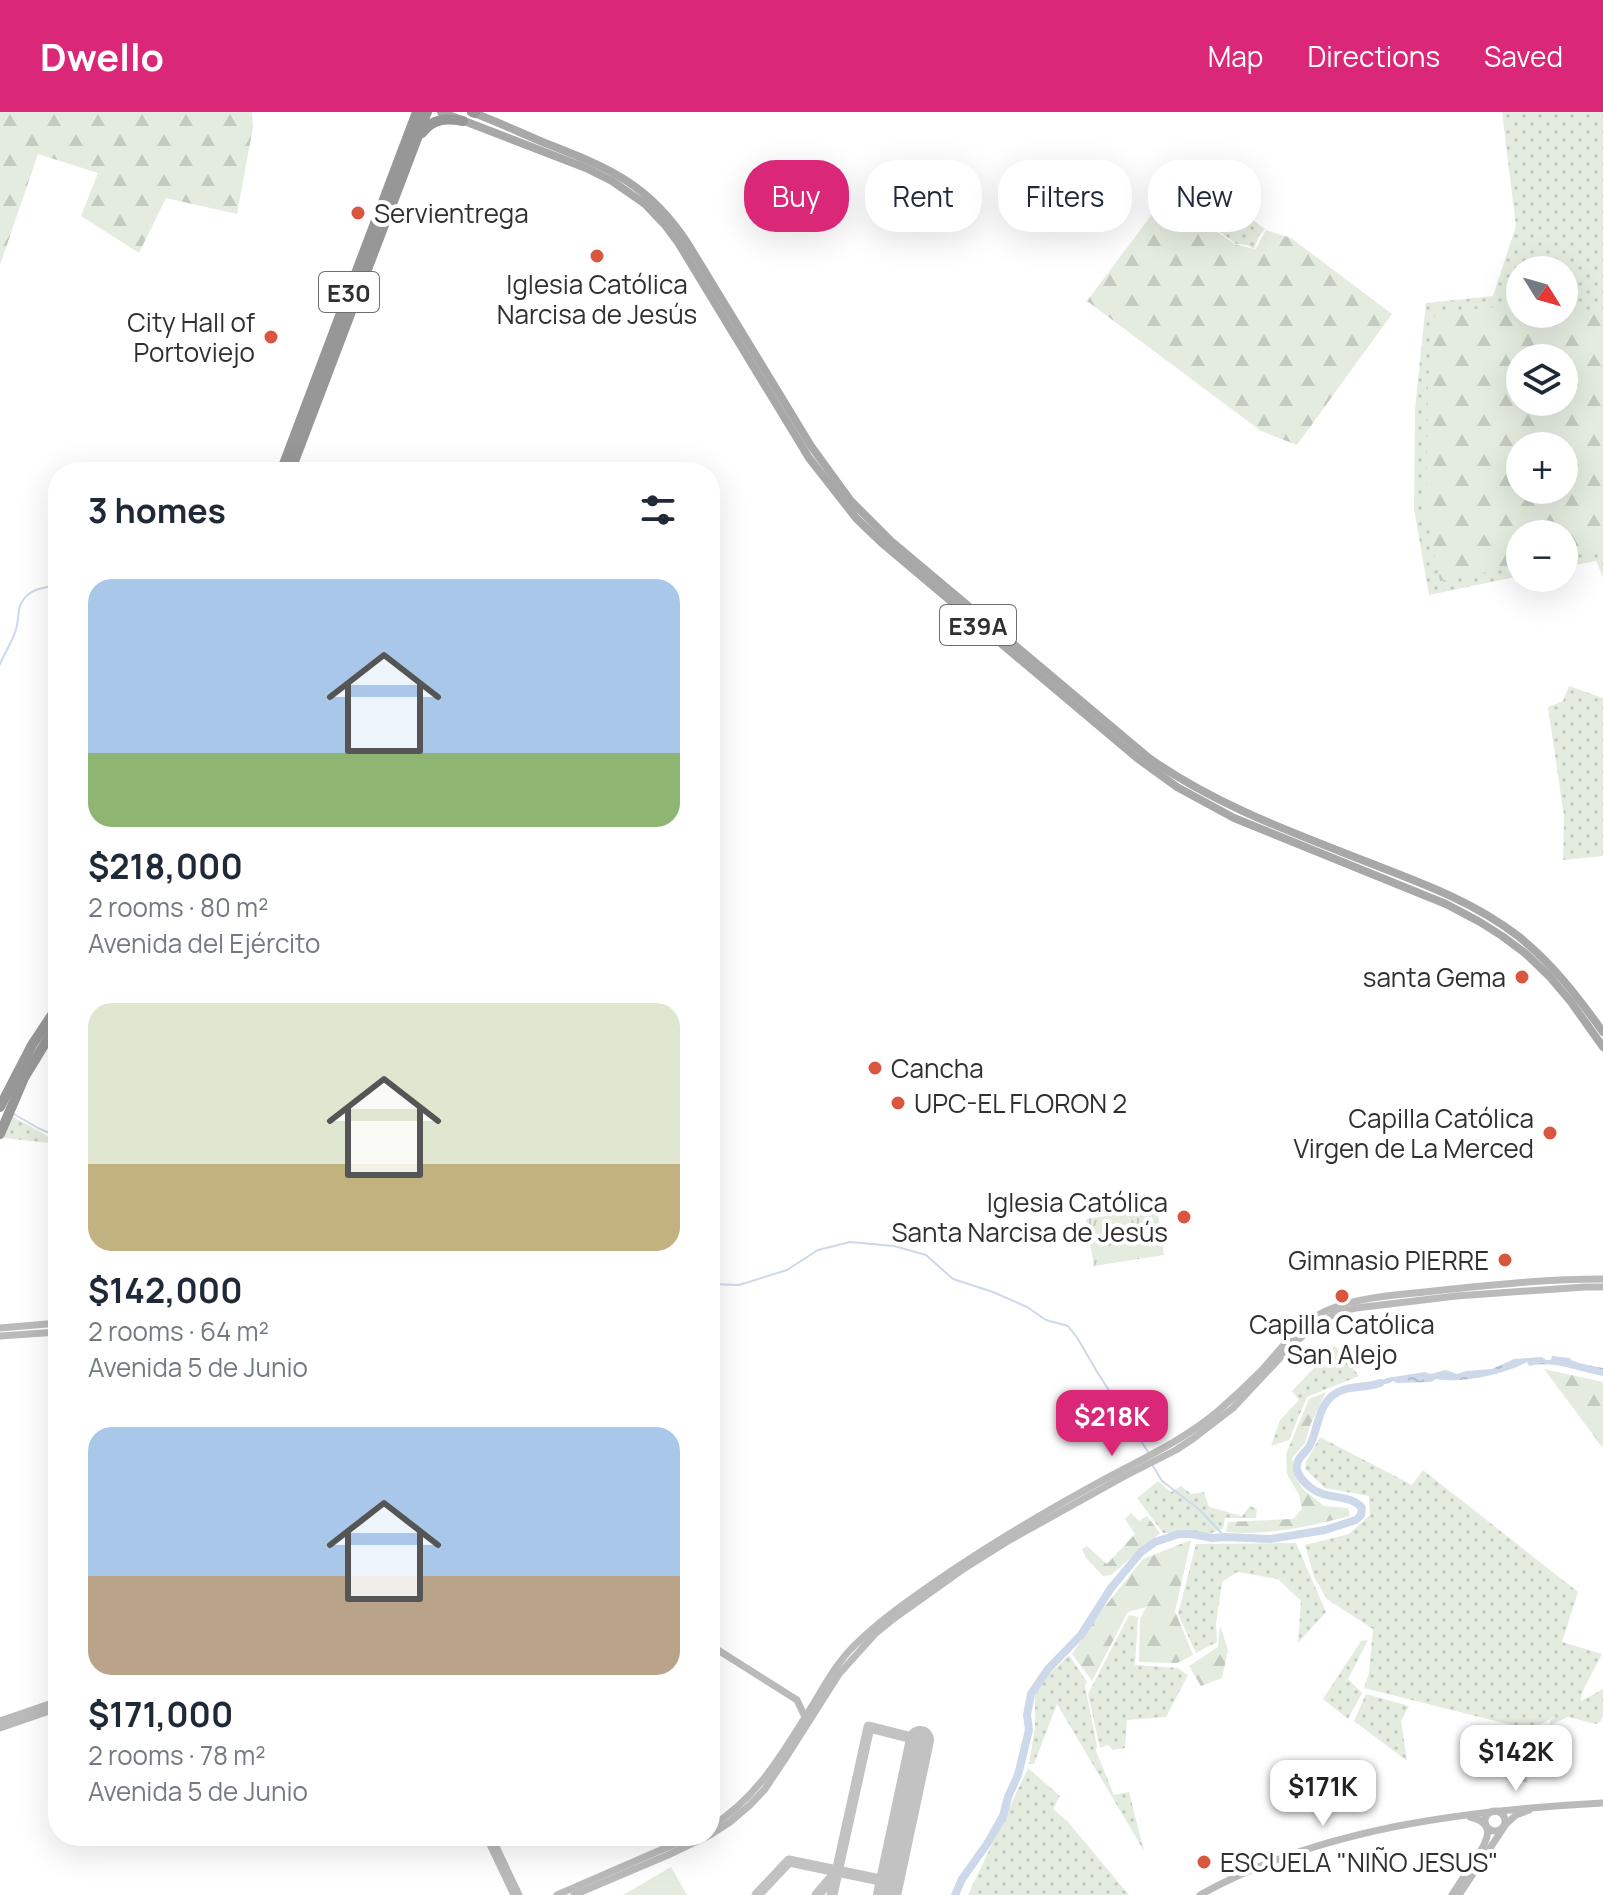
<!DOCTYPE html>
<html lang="en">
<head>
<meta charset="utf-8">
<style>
  :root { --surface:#fff; --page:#f6f6f7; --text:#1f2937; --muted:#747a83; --accent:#db2777 }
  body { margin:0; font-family:Manrope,sans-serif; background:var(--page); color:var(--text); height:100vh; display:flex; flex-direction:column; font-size:30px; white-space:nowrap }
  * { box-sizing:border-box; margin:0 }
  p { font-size:26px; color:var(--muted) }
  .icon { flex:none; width:44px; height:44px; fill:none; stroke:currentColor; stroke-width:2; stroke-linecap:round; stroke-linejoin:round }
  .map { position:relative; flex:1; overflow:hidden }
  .sheet { position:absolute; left:48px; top:350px; width:672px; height:1384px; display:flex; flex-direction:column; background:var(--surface); border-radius:32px; box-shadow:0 8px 32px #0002 }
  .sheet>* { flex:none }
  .top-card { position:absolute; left:744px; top:48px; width:738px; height:72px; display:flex; gap:16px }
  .needle { width:52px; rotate:127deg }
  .controls { position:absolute; left:1506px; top:144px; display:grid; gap:16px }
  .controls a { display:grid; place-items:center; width:72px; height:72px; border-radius:50%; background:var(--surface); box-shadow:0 8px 32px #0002; font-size:40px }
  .price { position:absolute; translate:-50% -68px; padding:0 18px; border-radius:16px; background:#fff; color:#222; font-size:26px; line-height:52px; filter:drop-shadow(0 2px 4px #0008) }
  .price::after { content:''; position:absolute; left:50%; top:48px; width:24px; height:18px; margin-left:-12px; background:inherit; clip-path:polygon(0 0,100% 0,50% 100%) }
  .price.selected { background:var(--accent); color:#fff }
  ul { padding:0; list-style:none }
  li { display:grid; align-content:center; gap:16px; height:424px; padding:0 40px }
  li span { display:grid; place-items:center; height:248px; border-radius:24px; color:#555 }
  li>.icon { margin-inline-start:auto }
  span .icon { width:144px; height:144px; fill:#fffc; stroke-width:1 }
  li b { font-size:34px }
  h2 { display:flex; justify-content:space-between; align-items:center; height:96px; padding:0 40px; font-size:34px }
  .pill { padding:0 28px; border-radius:32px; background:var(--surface); box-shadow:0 8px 32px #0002; font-size:28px; line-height:72px }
  .pill.selected { background:var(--accent); color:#fff }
  header { display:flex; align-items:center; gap:48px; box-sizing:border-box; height:112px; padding:0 40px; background:var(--accent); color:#fff }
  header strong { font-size:38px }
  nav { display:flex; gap:44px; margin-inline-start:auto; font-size:28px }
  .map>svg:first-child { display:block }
  .grass { fill:url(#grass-dots); fill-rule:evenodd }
  .forest { fill:url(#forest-firs); fill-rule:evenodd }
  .park { fill:url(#park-tufts) }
  .pitch { fill:#e3ecdf }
  .water { fill:url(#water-ripples) }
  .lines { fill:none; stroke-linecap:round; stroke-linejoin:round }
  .stream { stroke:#cdd8ea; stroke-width:2 }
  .river { stroke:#cdd8ea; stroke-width:8 }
  .taxiway { stroke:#c2c2c2; stroke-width:11 }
  .runway { stroke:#c2c2c2; stroke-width:28 }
  .secondary { stroke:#bababa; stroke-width:7 }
  .primary { stroke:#a8a8a8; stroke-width:8 }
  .highway { stroke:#979797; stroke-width:10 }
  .poi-dot { fill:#da573f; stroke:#fff; stroke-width:3 }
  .labels { text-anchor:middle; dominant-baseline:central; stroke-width:8; stroke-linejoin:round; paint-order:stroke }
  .shield { fill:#fff; stroke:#6e6e6e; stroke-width:2 }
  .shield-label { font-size:24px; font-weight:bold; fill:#303030 }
  .poi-label { font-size:26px; fill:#303030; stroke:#fff; text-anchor:end }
</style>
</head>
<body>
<header>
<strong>Dwello</strong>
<nav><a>Map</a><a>Directions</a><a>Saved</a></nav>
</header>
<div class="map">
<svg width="1603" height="1783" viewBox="0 0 1603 1783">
  <defs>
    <pattern id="grass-dots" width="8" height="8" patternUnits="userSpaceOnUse" patternTransform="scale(2)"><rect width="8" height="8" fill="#e3ecdf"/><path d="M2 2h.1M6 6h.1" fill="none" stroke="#c3cbc0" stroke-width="1.8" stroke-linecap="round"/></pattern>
    <pattern id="forest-firs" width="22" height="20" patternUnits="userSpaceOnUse" patternTransform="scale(2)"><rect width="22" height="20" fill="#e3ecdf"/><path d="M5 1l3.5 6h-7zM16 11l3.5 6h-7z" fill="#c3cbc0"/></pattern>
    <pattern id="park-tufts" width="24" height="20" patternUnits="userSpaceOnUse" patternTransform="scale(2)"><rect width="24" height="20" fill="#e3ecdf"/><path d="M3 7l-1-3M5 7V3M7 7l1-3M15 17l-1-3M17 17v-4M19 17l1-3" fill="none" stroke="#c3cbc0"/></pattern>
    <pattern id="water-ripples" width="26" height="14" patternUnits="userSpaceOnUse" patternTransform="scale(2)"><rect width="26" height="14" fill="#cdd8ea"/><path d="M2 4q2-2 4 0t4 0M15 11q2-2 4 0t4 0" fill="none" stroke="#b0bac9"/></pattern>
  </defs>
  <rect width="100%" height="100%" fill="#fff"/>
  <g class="grass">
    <path d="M 1502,0 L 1603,0 L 1603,465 L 1596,449 L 1564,455 L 1564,422 L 1520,422 L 1520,464 L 1429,483 L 1414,397 L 1415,297 L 1426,191 L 1493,184 L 1516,114 ZM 1520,158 L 1564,158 L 1564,202 L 1520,202 ZM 1520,246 L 1564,246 L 1564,290 L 1520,290 ZM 1520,334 L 1564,334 L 1564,378 L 1520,378 Z"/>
    <polygon points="1241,99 1265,117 1259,124 1254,137 1247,133 1236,132 1220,120 1204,113 1218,110 1227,116"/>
    <polygon points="1569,574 1603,586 1603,744 1563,748 1564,704 1548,595 1563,589"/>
    <polygon points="10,1003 58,1030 58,1032 4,1026"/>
    <polygon points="1335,1234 1359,1264 1307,1285 1289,1328 1271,1334 1280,1308 1299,1288 1292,1279"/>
    <polygon points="1320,1325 1412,1373 1423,1358 1578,1480 1562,1530 1602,1542 1582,1580 1581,1589 1603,1577 1603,1602 1601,1609 1596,1612 1568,1605 1550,1613 1550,1608 1559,1602 1531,1618 1364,1576 1369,1561 1373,1517 1327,1487 1314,1465 1305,1433 1349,1422 1370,1403 1369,1384 1325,1376 1305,1357 1306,1350"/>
    <polygon points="1158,1369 1171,1380 1181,1374 1191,1382 1204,1380 1209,1395 1242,1404 1250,1394 1257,1397 1256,1406 1225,1406 1223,1417 1211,1421 1163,1421 1137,1386"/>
    <polygon points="1296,1431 1326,1500 1298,1531 1301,1489 1278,1467 1237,1460 1222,1470 1216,1512 1217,1530 1196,1541 1178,1502 1196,1432"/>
    <polygon points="1129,1503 1138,1505 1135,1553 1178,1556 1188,1563 1166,1605 1127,1608 1125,1636 1113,1638 1108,1633 1100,1636 1088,1582"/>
    <polygon points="1368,1528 1348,1567 1362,1581 1348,1607 1323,1587 1361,1529"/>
    <polygon points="1069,1543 1087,1570 1085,1574 1097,1634 1096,1639 1114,1683 1129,1680 1144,1739 1057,1592 1034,1652 1029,1652 1035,1615 1035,1584 1045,1566"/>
    <polygon points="1366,1582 1409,1594 1401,1609 1407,1649 1354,1609"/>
    <polygon points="1505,1618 1530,1621 1532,1649 1525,1654 1528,1671 1523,1670 1518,1654 1510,1656 1508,1647 1515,1644 1513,1630 1506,1630"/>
    <polygon points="1028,1656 1060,1684 1053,1697 1068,1710 1129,1783 968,1783"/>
  </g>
  <g class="forest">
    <polygon points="0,0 252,0 253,15 237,102 166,86 139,141 81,104 98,61 38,42 0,153"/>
    <polygon points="1186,57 1197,63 1243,94 1226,114 1219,108 1202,114 1219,121 1236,133 1247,135 1255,138 1266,118 1291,126 1392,202 1297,333 1261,319 1087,189"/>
    <path d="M 1520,192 L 1520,202 L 1564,202 L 1564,194 L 1603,201 L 1603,439 L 1601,436 L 1564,444 L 1564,422 L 1520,422 L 1520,454 L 1440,469 L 1426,404 L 1428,268 L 1435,202 ZM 1564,246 L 1564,290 L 1520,290 L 1520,246 ZM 1520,334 L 1564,334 L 1564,378 L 1520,378 Z"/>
    <polygon points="1544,1257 1603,1270 1603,1336"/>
    <path d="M 1326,1280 L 1311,1311 L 1305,1331 L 1292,1346 L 1295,1365 L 1303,1377 L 1324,1394 L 1348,1396 L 1350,1404 C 1309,1414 1269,1424 1226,1420 L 1228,1410 L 1293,1407 L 1302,1397 L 1299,1383 L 1287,1362 L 1286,1342 L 1309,1287 Z"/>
    <polygon points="1131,1401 1139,1409 1147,1404 1160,1421 1111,1463 1103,1464 1086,1446 1082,1437 1087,1434 1107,1452 1135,1422 1125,1407"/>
    <polygon points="1191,1428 1175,1499 1193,1543 1177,1551 1139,1550 1140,1507 1146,1495 1128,1500 1092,1569 1072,1542 1102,1498 1143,1447"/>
    <polygon points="1220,1513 1228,1538 1222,1566 1201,1574 1189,1554 1218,1535"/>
  </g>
  <polygon class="park" points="1157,1096 1164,1143 1094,1154 1086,1107"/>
  <polygon class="pitch" points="671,1755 687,1783 623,1783"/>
  <path class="water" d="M 1552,1244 L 1570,1246 L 1571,1248 C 1581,1252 1592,1254 1603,1256 L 1603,1264 C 1579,1260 1553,1248 1529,1254 L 1527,1250 C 1507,1262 1460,1272 1436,1267 L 1431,1270 L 1397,1271 L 1393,1269 L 1390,1271 L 1358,1278 L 1387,1266 L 1425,1260 L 1430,1262 L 1446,1258 L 1457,1262 L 1466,1259 L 1492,1257 L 1514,1247 L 1542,1245 L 1546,1248 L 1551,1248 Z"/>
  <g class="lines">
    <g class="stream">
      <path d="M 0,552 C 5,540 13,529 16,517 C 18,511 18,505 19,498 C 23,478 40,476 58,473"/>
      <polyline points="12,1001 38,1016 58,1025"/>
      <polyline points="710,1172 739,1173 787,1158 818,1138 850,1130 894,1134 926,1143 953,1167 993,1180 1027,1195 1046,1208 1068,1214 1078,1227 1096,1258 1148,1340"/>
      <polyline points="1153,1354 1162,1369 1200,1398 1225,1425"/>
    </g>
    <path class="river" d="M 955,1783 L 962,1767 L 987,1732 L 1003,1704 L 1008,1685 L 1018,1663 L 1029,1618 L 1027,1603 L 1031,1582 L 1048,1557 L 1081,1523 L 1111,1476 L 1141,1440 L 1155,1430 L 1179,1422 L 1191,1422 L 1213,1426 L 1225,1425 L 1270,1427 L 1325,1418 L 1356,1408 L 1361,1403 L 1362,1396 C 1351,1382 1326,1388 1311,1376 C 1305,1371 1297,1364 1297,1356 C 1296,1347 1304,1342 1309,1335 C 1318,1319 1317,1297 1332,1284 C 1346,1272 1365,1277 1380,1271"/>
    <g class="taxiway">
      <polyline points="757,1783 789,1749 890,1770"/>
      <polyline points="817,1783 834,1763"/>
      <polyline points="832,1783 869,1615 920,1628"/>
    </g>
    <polyline class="runway" points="887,1783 920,1628"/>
    <g class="secondary">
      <polyline points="0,1216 58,1211"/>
      <polyline points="0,1224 58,1220"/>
      <polyline points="710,1533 797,1588 805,1605"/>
      <polyline points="0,1609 58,1589"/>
      <polyline points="0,1616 58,1596"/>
      <circle cx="1495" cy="1709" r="10"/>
      <path d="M 710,1715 C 760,1685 787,1634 817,1586 C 828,1567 840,1547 856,1532 C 879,1509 905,1491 932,1472 C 987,1434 1044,1400 1103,1368 C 1142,1347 1182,1329 1217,1300 C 1232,1287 1247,1273 1261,1259 C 1283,1235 1301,1207 1333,1196 C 1365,1184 1400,1183 1434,1179 C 1490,1173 1547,1167 1603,1167"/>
      <polyline points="710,1723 730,1710 750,1693 765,1677 785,1647 839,1562 876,1521 892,1508 965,1456 1008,1429 1123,1365 1176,1338 1194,1326 1233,1296 1293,1232 1317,1212 1335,1202 1356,1196 1456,1184 1585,1175 1603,1175"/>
      <polyline points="486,1724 514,1783"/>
      <polyline points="491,1724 519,1783"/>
      <polyline points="557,1783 693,1724"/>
      <polyline points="574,1783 668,1743 708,1724"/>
      <path d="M 1200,1783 C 1320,1716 1467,1698 1603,1691"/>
      <path d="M 1452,1783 C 1459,1772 1466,1761 1474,1750 C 1485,1732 1500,1712 1470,1705"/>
      <polyline points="1459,1783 1506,1712 1516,1703 1529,1698"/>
    </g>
    <g class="primary">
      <polyline points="441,0 586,56 612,69 645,92 665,113 679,132 809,346 856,406 883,432 1137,646 1177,675 1234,706 1446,792 1480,810 1502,824 1525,841 1549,864 1571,890 1603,935"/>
      <path d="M 471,0 C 496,9 521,21 545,31 C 609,56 649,72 688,132 L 811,334 L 851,389 L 891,429 L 1149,646 C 1217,694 1294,721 1370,751 C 1422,771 1474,790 1518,824 C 1552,851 1578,885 1603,920"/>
    </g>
    <g class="highway">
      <polyline points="472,0 475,1"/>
      <path d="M 422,21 C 433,6 446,6 463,9"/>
      <polyline points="281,360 417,0"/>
      <polyline points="290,360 427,0"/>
      <polyline points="0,995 32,933 58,894"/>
      <polyline points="0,1022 24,966 58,910"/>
    </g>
  </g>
  <g class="poi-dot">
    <circle cx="358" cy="101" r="8"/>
    <circle cx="597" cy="144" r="8"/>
    <circle cx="271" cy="225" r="8"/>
    <circle cx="1522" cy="865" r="8"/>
    <circle cx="875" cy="956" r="8"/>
    <circle cx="898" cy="991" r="8"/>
    <circle cx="1550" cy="1021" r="8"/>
    <circle cx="1184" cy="1105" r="8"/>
    <circle cx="1505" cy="1148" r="8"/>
    <circle cx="1342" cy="1184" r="8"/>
    <circle cx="1204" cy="1750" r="8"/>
  </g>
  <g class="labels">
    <g class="shield">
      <rect x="319" y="160" width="60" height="40" rx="6"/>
      <rect x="940" y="493" width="76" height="40" rx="6"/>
    </g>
    <g class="shield-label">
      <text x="349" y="180">E30</text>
      <text x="978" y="513">E39A</text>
    </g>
    <g class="poi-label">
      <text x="374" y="101" text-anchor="start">Servientrega</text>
      <text x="597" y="172" text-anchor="middle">Iglesia Católica<tspan x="597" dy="30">Narcisa de Jesús</tspan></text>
      <text x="255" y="210">City Hall of<tspan x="255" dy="30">Portoviejo</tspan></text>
      <text x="1506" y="865">santa Gema</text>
      <text x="891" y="956" text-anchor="start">Cancha</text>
      <text x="914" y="991" text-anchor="start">UPC-EL FLORON 2</text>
      <text x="1534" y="1006">Capilla Católica<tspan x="1534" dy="30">Virgen de La Merced</tspan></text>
      <text x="1168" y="1090">Iglesia Católica<tspan x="1168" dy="30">Santa Narcisa de Jesús</tspan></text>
      <text x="1489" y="1148">Gimnasio PIERRE</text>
      <text x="1342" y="1212" text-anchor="middle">Capilla Católica<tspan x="1342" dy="30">San Alejo</tspan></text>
      <text x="1220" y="1750" text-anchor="start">ESCUELA "NIÑO JESUS"</text>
    </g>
  </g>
</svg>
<div class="controls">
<a><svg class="needle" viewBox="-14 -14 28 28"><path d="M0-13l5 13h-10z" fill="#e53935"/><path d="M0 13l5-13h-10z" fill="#747a83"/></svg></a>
<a><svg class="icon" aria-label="layers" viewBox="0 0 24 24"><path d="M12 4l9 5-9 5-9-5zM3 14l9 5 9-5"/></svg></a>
<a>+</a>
<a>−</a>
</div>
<b class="price selected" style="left:1112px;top:1346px">$218K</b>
<b class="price" style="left:1516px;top:1681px">$142K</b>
<b class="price" style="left:1323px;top:1716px">$171K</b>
<div class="top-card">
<a class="pill selected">Buy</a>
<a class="pill">Rent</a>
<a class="pill">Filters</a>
<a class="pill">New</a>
</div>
<section class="sheet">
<h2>3 homes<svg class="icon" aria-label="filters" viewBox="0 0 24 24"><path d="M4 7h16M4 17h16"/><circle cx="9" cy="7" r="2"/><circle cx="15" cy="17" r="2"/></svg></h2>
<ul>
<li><span style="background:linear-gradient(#a9c7e8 70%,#8fb573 0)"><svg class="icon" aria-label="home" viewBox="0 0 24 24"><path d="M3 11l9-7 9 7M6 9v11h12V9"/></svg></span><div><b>$218,000</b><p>2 rooms · 80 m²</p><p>Avenida del Ejército</p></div></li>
<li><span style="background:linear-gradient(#dfe7d0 65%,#c2b280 0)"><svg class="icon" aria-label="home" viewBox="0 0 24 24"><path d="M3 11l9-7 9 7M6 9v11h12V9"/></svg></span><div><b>$142,000</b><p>2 rooms · 64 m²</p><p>Avenida 5 de Junio</p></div></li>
<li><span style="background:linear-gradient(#a9c7e8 60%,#b9a48a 0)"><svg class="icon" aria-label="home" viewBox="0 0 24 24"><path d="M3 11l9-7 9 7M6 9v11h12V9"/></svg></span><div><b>$171,000</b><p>2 rooms · 78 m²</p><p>Avenida 5 de Junio</p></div></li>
</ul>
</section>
</div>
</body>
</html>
